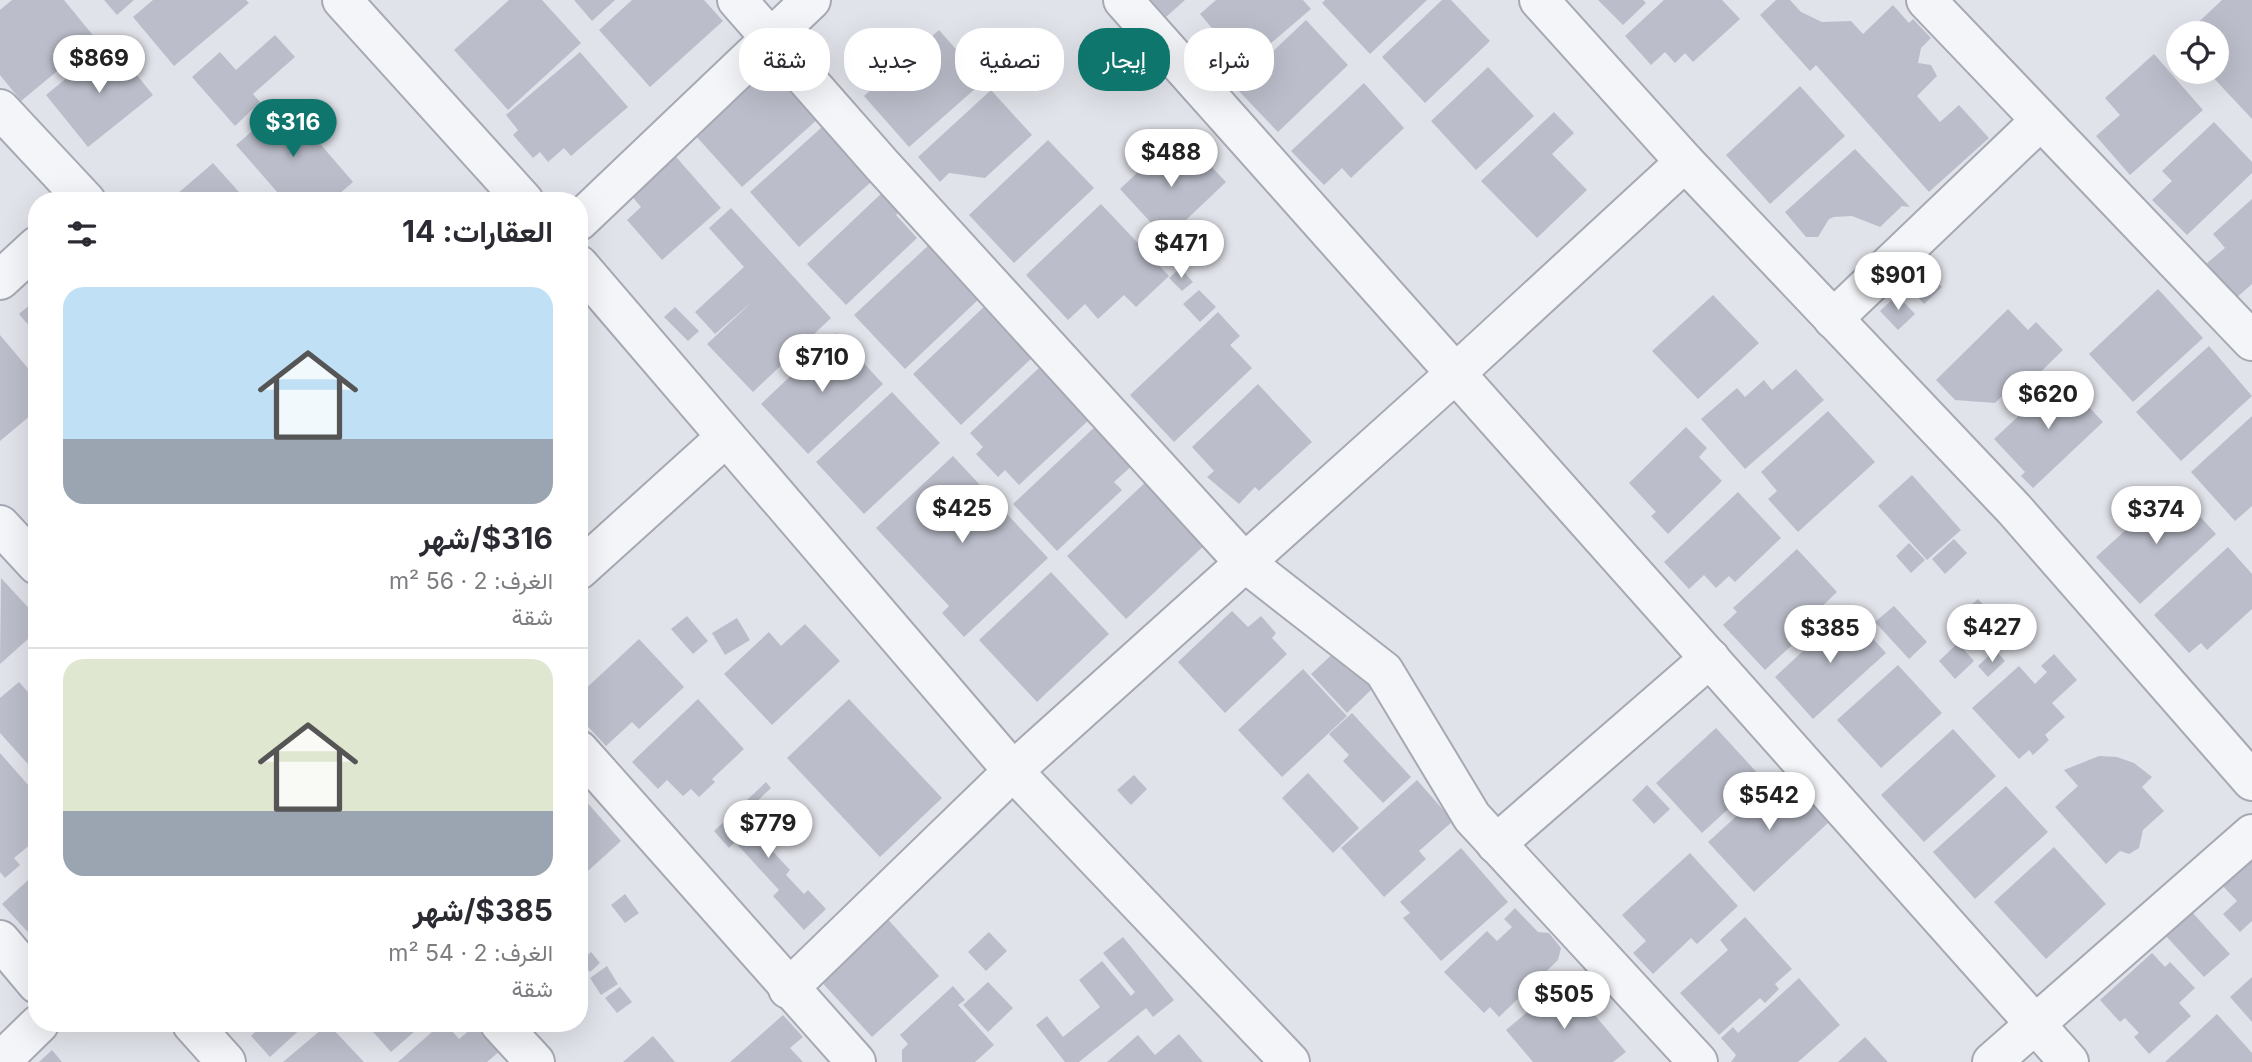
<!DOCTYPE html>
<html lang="ar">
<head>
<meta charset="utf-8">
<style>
  :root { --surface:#fff; --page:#f2f2f3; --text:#2b2b33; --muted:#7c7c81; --line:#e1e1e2; --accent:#0f766e }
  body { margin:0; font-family:Inter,Vazirmatn,sans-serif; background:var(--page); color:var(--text); direction:rtl; height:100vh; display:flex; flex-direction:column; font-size:26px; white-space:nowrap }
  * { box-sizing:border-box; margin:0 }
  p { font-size:23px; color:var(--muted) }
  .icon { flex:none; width:38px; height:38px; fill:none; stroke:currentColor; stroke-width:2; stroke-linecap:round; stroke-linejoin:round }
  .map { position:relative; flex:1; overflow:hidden; direction:ltr }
  .panel { position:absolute; left:28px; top:192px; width:560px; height:840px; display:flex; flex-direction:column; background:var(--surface); border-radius:28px; box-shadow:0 7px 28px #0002; direction:rtl }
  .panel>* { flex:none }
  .banner { position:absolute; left:609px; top:28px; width:665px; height:63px; direction:rtl; display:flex; gap:14px }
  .buttons { position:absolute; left:2166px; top:21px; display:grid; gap:14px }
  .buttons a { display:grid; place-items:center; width:63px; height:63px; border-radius:50%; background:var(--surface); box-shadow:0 7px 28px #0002; font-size:35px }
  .price { position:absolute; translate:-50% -60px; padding:0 16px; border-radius:24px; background:#fff; color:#222; font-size:23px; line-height:46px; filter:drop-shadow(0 2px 4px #0008) }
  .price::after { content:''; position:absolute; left:50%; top:42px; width:21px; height:16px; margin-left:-10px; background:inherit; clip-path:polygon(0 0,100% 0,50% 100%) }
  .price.current { background:var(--accent); color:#fff }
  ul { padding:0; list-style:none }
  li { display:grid; align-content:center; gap:14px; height:371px; padding:0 35px }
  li+li { border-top:2px solid var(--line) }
  li span { display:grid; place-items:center; height:217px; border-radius:21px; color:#555 }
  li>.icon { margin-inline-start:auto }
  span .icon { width:126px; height:126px; fill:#fffc; stroke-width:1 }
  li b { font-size:30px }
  h2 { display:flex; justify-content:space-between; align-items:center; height:84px; padding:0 35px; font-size:30px }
  .pill { padding:0 24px; border-radius:28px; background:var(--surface); box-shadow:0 7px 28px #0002; font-size:24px; line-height:63px }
  .pill.current { background:var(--accent); color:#fff }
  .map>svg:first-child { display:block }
  .building { fill:#bbbeca }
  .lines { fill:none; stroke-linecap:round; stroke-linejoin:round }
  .minor-casing { stroke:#a6a9b4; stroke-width:42 }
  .minor { stroke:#f4f5f8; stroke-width:38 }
</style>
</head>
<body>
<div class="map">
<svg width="2252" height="1062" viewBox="0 0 2252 1062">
  <rect width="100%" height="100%" fill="#e1e3ea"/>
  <g class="building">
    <polygon points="12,0 64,0 96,39 21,101 0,75 0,10"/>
    <polygon points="104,0 134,0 117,15"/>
    <polygon points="153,0 246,0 249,3 174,66 133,17"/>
    <polygon points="509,0 542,0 581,43 508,110 454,50"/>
    <polygon points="574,0 615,0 592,21"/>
    <polygon points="632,0 704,0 723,21 650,87 599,30"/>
    <polygon points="1151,0 1185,0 1166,17"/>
    <polygon points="1216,0 1303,0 1311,9 1244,66 1200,14"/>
    <polygon points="1325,0 1427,0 1370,54 1322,3"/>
    <polygon points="1442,0 1451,0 1490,41 1425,103 1382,57"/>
    <polygon points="1598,0 1643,0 1646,3 1623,25"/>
    <polygon points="1664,0 1722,0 1740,19 1693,62 1685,53 1675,63 1665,52 1651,65 1625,36"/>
    <polygon points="1776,0 1790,0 1801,12 1822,22 1851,21 1863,34 1893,5 1909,23 1913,19 1931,38 1921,48 1918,63 1931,65 1937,76 1917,96 1940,122 1959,105 1989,138 1929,192 1816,65 1810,71 1760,15"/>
    <polygon points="2222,0 2252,0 2252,119 2208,72 2217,72 2217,33 2187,33"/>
    <polygon points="1306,20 1348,65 1278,132 1235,87"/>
    <polygon points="939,30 984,81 909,147 864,96"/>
    <polygon points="275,35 295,57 253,94 260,102 235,126 192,77 220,52 236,70"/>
    <polygon points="110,42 153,95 88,147 46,95"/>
    <polygon points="580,52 628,107 571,156 564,148 548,162 540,152 533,158 513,135 518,130 506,115"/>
    <polygon points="2154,54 2203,110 2130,175 2096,136 2120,115 2105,98"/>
    <polygon points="768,64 818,119 742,187 685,124"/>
    <polygon points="1488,67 1534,116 1476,170 1431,121"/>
    <polygon points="1364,83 1404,128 1351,178 1342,168 1324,185 1291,151"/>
    <polygon points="1800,86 1845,136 1770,204 1726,155"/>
    <polygon points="991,90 1032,135 985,178 949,173 940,182 918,157"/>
    <polygon points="285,103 353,182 331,201 322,201 315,193 306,201 285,201 236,145"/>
    <polygon points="1554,112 1574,133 1552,154 1587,190 1537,238 1481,181"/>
    <polygon points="2214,122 2252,162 2252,173 2187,235 2152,200 2172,181 2162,171"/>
    <polygon points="822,127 871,182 799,247 750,192"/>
    <polygon points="1048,140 1094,188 1014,263 969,215"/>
    <polygon points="1171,141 1198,170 1206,161 1226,182 1166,239 1120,189"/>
    <polygon points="669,149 721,208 662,260 627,220 641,207 625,188"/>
    <polygon points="1855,149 1910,207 1902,206 1880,227 1852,216 1834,217 1829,219 1818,237 1806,237 1785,212"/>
    <polygon points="213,163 247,201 169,201"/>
    <polygon points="885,190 902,209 896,215 917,238 846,305 807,264"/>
    <polygon points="2252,199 2252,284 2236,298 2206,264 2225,248 2213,234"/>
    <polygon points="1101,204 1169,276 1136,307 1124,295 1098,319 1085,304 1068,320 1026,275"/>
    <polygon points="731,208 831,318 753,392 707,344 753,301 715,334 695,312 744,267 709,228"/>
    <polygon points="931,243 981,297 905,369 854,315"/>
    <polygon points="1180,268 1193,282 1182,291 1169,278"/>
    <polygon points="1929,273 1942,287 1924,304 1911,289"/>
    <polygon points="2158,289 2203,338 2133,402 2089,354"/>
    <polygon points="1199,290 1216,307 1200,322 1183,304"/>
    <polygon points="1713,295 1759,343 1698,399 1652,351"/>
    <polygon points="1897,295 1915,314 1898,330 1880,311"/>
    <polygon points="37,299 37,335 19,314"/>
    <polygon points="987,304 1035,355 961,425 913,374"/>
    <polygon points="675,307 699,331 688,341 664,317"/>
    <polygon points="2008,309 2028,330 2036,322 2063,350 2011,401 2004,394 1995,403 1955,400 1936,380"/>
    <polygon points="1218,312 1240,336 1230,345 1252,368 1174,442 1130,395"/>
    <polygon points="836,333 883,384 808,454 761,404"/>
    <polygon points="0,335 37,379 37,410 0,441"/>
    <polygon points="2209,346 2252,396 2181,461 2136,412"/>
    <polygon points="1041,366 1091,418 1019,485 1005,470 998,477 976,454 983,447 970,433"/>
    <polygon points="1796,369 1824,400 1745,469 1701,419 1737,388 1745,397 1764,380 1772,390"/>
    <polygon points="2060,377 2103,422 2033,488 2021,476 2025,472 1994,439"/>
    <polygon points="1258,384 1312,442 1259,491 1255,487 1239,504 1207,477 1214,471 1192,447"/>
    <polygon points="892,392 940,443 864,514 816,462"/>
    <rect x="579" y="407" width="5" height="74"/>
    <polygon points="1828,411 1875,462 1798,532 1768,499 1777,491 1761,472"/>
    <polygon points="2252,416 2252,506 2235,521 2191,472"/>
    <polygon points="1099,423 1136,462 1114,482 1122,490 1057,551 1013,504"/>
    <polygon points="1686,427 1707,448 1699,457 1722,481 1668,534 1651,516 1656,512 1629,483"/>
    <polygon points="953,456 1048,558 964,637 942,613 949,606 876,528"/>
    <polygon points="1912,475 1961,530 1927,560 1878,506"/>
    <polygon points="1150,478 1209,541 1126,619 1067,556"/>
    <polygon points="2173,487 2216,534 2140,604 2096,557"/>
    <polygon points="1738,492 1781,538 1735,582 1729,576 1716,588 1704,575 1689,589 1664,562"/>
    <polygon points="1954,539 1967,553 1945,574 1932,559"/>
    <polygon points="1909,543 1925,560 1911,573 1896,556"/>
    <polygon points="2228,547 2252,574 2252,609 2207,650 2201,643 2189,653 2154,615"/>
    <polygon points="1797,549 1837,592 1816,612 1821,618 1765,670 1723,625 1737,612 1733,608"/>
    <polygon points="1051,572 1109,634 1037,702 979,640"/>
    <polygon points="1,578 37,617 37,631 0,664"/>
    <polygon points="1978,599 1994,616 1969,638 1953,621"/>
    <polygon points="1894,606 1927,642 1909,659 1875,622"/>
    <polygon points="1847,610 1886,653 1813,719 1775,677"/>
    <polygon points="1232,611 1248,627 1261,616 1276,633 1272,638 1287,654 1225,713 1178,662"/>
    <polygon points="687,616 708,641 693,654 671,629"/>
    <polygon points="737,618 750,640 725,655 712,633"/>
    <polygon points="805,624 840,661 772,725 724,674 769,632 781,646"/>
    <polygon points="639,639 684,687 639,729 632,722 606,746 579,717 579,695"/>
    <polygon points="1958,643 1974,661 1955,679 1939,661"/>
    <polygon points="1338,649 1374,687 1347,713 1311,674"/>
    <polygon points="1995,650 2005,661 1988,677 1978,666"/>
    <polygon points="2054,654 2077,680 2052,703 2065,717 2045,735 2049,740 2033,755 2029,750 2019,759 1972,708 2019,666 2035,684 2047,672 2041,666"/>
    <polygon points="1898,665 1942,713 1881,768 1837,720"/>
    <polygon points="1303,669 1347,716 1282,777 1238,730"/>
    <polygon points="19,682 37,702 37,774 0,733 0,698"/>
    <polygon points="698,699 744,749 712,779 715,782 699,797 691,789 683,796 667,780 658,789 632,762"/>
    <polygon points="849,699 942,798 880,857 787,758"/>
    <polygon points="1352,713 1411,777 1383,803 1343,761 1349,755 1329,734"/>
    <polygon points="1716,728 1762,778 1702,833 1656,783"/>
    <polygon points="1953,729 1996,776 1924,842 1881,795"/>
    <polygon points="0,753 37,795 37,839 14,858 20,865 5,878 0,872"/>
    <polygon points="2099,756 2117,757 2134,763 2152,777 2142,787 2164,811 2143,830 2139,848 2129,854 2120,851 2106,864 2055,807 2078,786 2064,770"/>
    <polygon points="1785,772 1830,821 1754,892 1708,842"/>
    <polygon points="1308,773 1359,828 1333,853 1282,798"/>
    <polygon points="1134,775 1147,789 1131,805 1117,790"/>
    <polygon points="1417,780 1453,821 1419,851 1426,859 1384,897 1341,848"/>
    <polygon points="766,782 771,788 749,809 774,835 765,843 790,870 786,875 804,894 808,890 826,909 804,930 773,896 779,890 735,842 729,848 714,831"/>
    <polygon points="1647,785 1670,809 1654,824 1632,800"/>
    <polygon points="2006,786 2048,832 1975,899 1933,852"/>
    <polygon points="584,799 621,841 579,879 579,804"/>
    <polygon points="2054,847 2106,904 2046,959 1994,902"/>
    <polygon points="1461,848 1508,902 1441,961 1403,918 1410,913 1400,902"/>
    <polygon points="1690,853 1738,906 1697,944 1691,938 1653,974 1633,953 1646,941 1622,915"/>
    <polygon points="2252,855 2252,921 2240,932 2223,914 2237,901 2221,884"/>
    <polygon points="37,872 37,942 2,904"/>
    <polygon points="625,894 639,913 625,923 611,905"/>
    <polygon points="1515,908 1538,932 1549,933 1561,948 1558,960 1499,1017 1490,1007 1484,1013 1444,972 1487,931 1497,941 1512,927 1504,919"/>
    <polygon points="2191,911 2230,954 2204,977 2165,935"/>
    <polygon points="884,915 939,976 872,1037 817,977"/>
    <polygon points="1745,917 1792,969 1775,984 1779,989 1765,1003 1760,998 1719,1035 1680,993 1728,950 1720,940"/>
    <polygon points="989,932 1007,951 986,971 968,952"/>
    <polygon points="1123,937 1174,1000 1153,1017 1146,1008 1079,1062 1065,1062 1036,1025 1047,1016 1063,1037 1100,1007 1079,980 1102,961 1131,996 1135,992 1103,953"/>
    <polygon points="591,952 600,963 590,972 580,961"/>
    <polygon points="2152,953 2165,967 2170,962 2195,988 2179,1003 2191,1016 2149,1054 2134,1037 2139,1033 2125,1018 2120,1022 2100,1000"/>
    <polygon points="607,966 618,984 601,995 590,978"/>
    <polygon points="2252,977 2252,1022 2230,997"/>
    <polygon points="1799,978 1840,1025 1798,1062 1731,1062 1736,1055 1721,1038 1733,1027 1738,1033"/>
    <polygon points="1565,980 1626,1052 1613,1062 1533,1062 1506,1030"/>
    <polygon points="988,982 1013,1008 988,1032 963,1005"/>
    <polygon points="953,986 965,1000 958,1005 994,1045 975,1062 902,1062 902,1050 908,1044 900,1035"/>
    <polygon points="620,987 632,1002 617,1013 605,998"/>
    <polygon points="2217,1014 2252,1053 2252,1062 2165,1062"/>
    <polygon points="783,1015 803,1037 790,1048 803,1062 730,1062"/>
    <polygon points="247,1024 306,1024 270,1057 251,1036 255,1032"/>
    <polygon points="328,1024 364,1062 283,1062"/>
    <polygon points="366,1024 423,1024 391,1052"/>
    <polygon points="441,1024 446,1024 459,1039 477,1024 501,1050 487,1062 398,1062"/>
    <polygon points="1179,1034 1203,1062 1107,1062 1138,1035 1155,1055"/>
    <polygon points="653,1036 675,1062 623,1062"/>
    <polygon points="1865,1037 1888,1062 1838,1062"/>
    <polygon points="52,1050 62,1062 39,1062"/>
  </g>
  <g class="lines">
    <defs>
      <g id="minor">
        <polyline points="342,0 524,201"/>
        <polyline points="737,0 882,165 1243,561 1384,671 1472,817 1698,1062"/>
        <polyline points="1123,0 2069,1062"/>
        <polyline points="1539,0 1685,162 2014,509 2252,781"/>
        <polyline points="1926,0 2252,341"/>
        <polyline points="0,109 86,201"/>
        <polyline points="579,221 811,0"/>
        <polyline points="579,265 1013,771 1290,1062"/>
        <polyline points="0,280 37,246"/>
        <polyline points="1833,319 2039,122"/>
        <polyline points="0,525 37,565"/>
        <polyline points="579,570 726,437"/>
        <polyline points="579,750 856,1062"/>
        <polyline points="1496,844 1710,658"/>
        <polyline points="0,940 37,984"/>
        <polyline points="788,989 1013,771 1457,372 1685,162"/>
        <polyline points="192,1024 226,1062"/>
        <polyline points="500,1024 535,1062"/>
        <polyline points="0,1062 39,1024"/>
        <polyline points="1992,1062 2252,834"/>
      </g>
    </defs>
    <use href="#minor" class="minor-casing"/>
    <use href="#minor" class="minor"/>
  </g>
</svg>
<div class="buttons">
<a><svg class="icon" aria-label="locate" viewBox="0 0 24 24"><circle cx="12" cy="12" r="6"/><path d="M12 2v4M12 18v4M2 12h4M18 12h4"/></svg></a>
</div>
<b class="price" style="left:99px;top:95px">$869</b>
<b class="price current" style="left:293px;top:159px">$316</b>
<b class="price" style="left:1171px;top:189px">$488</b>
<b class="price" style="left:1181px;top:280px">$471</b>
<b class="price" style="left:1898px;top:312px">$901</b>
<b class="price" style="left:822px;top:394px">$710</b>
<b class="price" style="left:2048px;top:431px">$620</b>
<b class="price" style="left:962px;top:545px">$425</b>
<b class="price" style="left:2156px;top:546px">$374</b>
<b class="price" style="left:1992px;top:664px">$427</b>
<b class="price" style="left:1830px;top:665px">$385</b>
<b class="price" style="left:1769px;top:832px">$542</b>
<b class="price" style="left:768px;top:860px">$779</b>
<b class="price" style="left:1564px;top:1031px">$505</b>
<div class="banner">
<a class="pill">شراء</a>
<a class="pill current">إيجار</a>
<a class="pill">تصفية</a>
<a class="pill">جديد</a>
<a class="pill">شقة</a>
</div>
<section class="panel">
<h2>العقارات: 14<svg class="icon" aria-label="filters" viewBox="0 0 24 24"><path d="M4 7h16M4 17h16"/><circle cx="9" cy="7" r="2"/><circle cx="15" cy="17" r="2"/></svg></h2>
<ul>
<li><span style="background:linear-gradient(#bfe0f5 70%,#9aa5b1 0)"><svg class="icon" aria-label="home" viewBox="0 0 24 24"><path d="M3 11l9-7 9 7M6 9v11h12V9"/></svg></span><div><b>$316/شهر</b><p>الغرف: 2 · 56 m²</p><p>شقة</p></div></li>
<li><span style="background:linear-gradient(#dfe7d0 70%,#9aa5b1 0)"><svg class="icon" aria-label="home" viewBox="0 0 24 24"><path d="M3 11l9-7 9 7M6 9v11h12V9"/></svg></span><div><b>$385/شهر</b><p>الغرف: 2 · 54 m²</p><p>شقة</p></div></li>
</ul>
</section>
</div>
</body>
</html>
